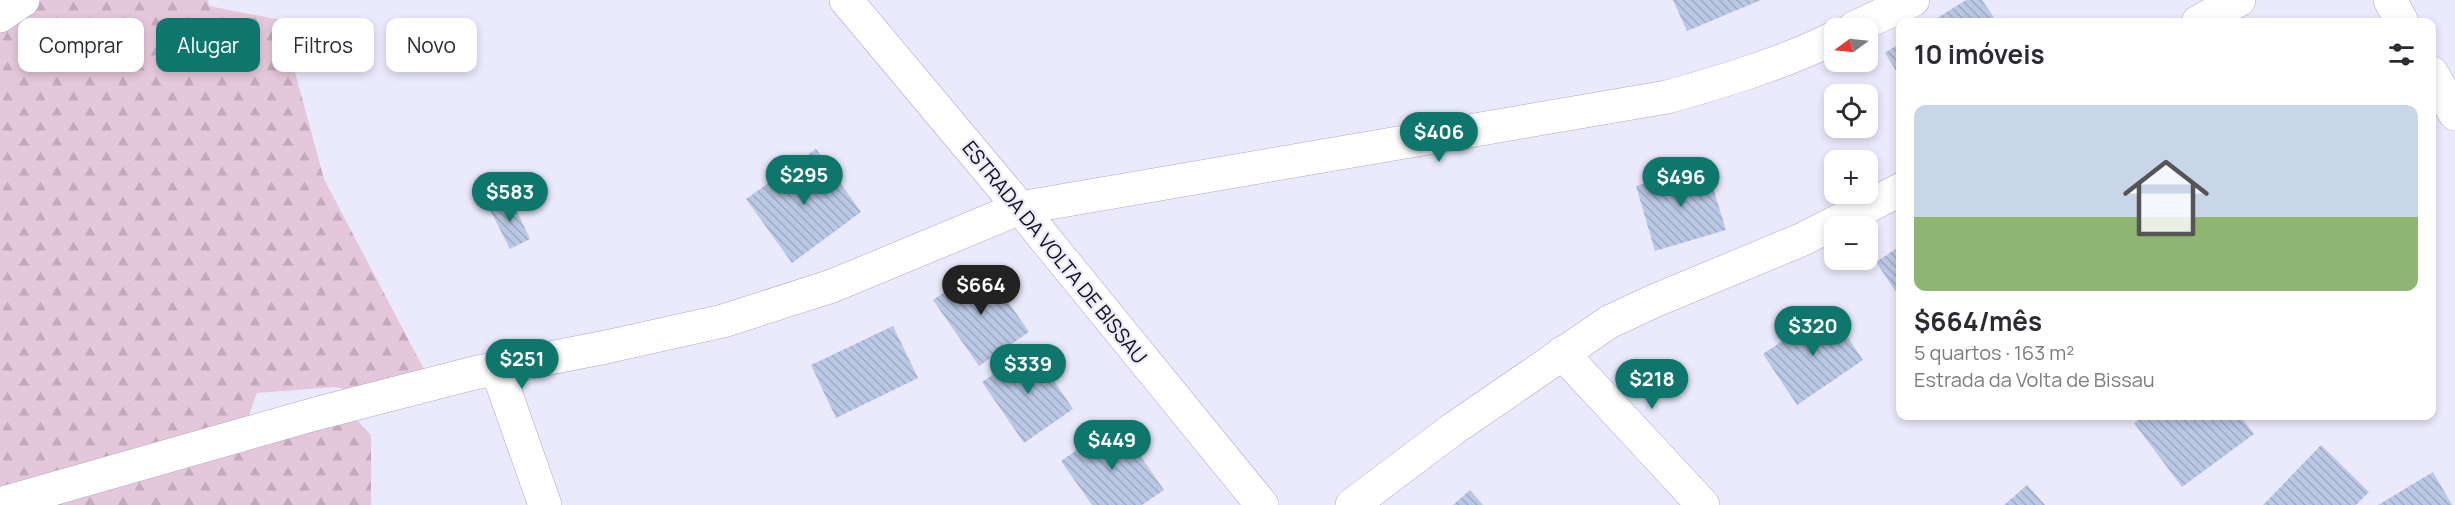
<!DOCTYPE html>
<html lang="pt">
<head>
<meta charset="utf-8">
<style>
  :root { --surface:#fff; --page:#f2f2f3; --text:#2b2b33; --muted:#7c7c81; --line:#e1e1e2; --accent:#0f766e }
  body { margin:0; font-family:Manrope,sans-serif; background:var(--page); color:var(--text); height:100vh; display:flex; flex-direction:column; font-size:22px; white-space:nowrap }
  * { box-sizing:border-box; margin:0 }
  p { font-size:20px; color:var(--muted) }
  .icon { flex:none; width:33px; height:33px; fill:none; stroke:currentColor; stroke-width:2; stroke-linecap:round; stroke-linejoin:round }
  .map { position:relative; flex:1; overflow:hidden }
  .sheet { position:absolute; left:1896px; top:18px; width:540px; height:402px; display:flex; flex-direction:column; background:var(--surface); border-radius:12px; box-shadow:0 3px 9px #0003 }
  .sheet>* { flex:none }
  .hud { position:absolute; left:18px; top:18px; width:570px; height:54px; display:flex; gap:12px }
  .needle { width:39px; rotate:255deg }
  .tools { position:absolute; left:1824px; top:18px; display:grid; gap:12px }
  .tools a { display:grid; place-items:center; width:54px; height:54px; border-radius:12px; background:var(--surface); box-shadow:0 3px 9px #0003; font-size:30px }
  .price { position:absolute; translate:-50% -51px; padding:0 14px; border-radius:21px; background:var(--accent); color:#fff; font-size:20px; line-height:39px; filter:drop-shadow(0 2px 3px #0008) }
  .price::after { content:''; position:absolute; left:50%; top:36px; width:18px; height:14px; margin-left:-9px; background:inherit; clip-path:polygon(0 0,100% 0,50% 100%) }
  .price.on { background:#222; color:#fff }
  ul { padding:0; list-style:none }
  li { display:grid; align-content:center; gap:12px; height:318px; padding:0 18px }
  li+li { border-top:2px solid var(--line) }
  li span { display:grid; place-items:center; height:186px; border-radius:12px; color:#555 }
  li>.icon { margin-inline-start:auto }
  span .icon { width:108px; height:108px; fill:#fffc; stroke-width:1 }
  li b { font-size:26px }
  h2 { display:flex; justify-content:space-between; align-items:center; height:72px; padding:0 18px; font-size:26px }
  .pill { padding:0 21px; border-radius:12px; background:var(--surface); box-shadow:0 3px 9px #0003; font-size:21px; line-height:54px }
  .pill.on { background:var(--accent); color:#fff }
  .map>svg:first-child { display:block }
  .forest { fill:url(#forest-firs) }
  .building { fill:url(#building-back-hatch) }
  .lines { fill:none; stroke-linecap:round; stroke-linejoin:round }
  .minor-casing { stroke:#aba8c5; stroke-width:34 }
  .secondary-casing { stroke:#aba8c5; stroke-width:34 }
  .minor { stroke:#fff; stroke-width:33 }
  .secondary { stroke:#fff; stroke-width:33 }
  .labels { text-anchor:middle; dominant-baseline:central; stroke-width:4.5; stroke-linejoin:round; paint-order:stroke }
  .street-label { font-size:20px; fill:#11101a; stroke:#ebeafc }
</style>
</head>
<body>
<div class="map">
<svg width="2455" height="505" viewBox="0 0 2455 505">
  <defs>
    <pattern id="forest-firs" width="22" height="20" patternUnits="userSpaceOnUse" patternTransform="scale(1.5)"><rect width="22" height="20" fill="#e5c7db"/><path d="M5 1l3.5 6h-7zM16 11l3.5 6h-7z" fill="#c3aabb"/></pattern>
    <pattern id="building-back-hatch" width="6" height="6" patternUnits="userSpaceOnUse" patternTransform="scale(1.5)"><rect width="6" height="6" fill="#bac8e5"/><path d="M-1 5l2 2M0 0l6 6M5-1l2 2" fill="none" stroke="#9fabc4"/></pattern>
  </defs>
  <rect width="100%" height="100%" fill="#ebeafc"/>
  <polygon class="forest" points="0,0 208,0 209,6 281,20 324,179 427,375 360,393 335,387 257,393 243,432 356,419 371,435 371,505 0,505"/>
  <g class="building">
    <polygon points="1673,0 1761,0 1687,31"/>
    <polygon points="1966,0 1982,0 1997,22 1931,22"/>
    <polygon points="1900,43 1900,77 1885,53"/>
    <polygon points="816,149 861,212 792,263 746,199"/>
    <polygon points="1706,165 1726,230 1655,251 1636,186"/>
    <polygon points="510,197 530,239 510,249 489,208"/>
    <polygon points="1900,246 1900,298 1876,262"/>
    <polygon points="983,265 1029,332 979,366 933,300"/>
    <polygon points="1829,309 1863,360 1797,405 1763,354"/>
    <polygon points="893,326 918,378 836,418 811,365"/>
    <polygon points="1032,348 1073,409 1024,443 982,382"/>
    <polygon points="2145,416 2240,416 2254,434 2182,487 2134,423"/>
    <polygon points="1117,422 1164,490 1142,505 1092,505 1061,461"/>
    <polygon points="2321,445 2369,492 2356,505 2263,505"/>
    <polygon points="2433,472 2452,505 2378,505"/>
    <polygon points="2027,485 2045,505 2004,505"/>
    <polygon points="1470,490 1483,505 1453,505"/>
  </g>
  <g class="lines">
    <defs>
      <g id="minor">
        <polyline points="2390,0 2402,22"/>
        <polyline points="0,16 23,0"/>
        <polyline points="2198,22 2239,0"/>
        <polyline points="1854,28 1913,0"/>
        <polyline points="2432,73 2455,114"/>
        <polyline points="1562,353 1703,505"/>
        <polyline points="497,369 545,505"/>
        <path d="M 0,504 L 315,414 L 474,373 L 606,347 L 723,321 L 832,286 L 1020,208 L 1667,97 C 1724,81 1781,64 1834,38"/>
        <polyline points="1352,505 1453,429 1609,322 1654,301 1801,240 1900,190"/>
      </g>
      <polyline id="secondary" points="846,0 1020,208 1262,505"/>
    </defs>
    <use href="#minor" class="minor-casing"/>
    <use href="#secondary" class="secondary-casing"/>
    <use href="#minor" class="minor"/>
    <use href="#secondary" class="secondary"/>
  </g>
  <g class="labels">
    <g class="street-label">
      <text transform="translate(1055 252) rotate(51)">ESTRADA DA VOLTA DE BISSAU</text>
    </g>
  </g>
</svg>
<div class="tools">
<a><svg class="needle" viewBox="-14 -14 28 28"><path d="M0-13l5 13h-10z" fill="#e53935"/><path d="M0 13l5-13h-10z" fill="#7c7c81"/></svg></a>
<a><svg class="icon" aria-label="locate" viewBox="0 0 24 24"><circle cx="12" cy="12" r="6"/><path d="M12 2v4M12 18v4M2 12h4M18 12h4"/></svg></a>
<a>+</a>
<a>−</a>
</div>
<b class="price" style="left:1439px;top:163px">$406</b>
<b class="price" style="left:804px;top:206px">$295</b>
<b class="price" style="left:1681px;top:208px">$496</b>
<b class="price" style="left:510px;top:223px">$583</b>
<b class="price on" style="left:981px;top:316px">$664</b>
<b class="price" style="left:1813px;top:357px">$320</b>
<b class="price" style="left:522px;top:390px">$251</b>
<b class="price" style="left:1028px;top:395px">$339</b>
<b class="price" style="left:1652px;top:410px">$218</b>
<b class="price" style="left:1112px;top:471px">$449</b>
<div class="hud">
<a class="pill">Comprar</a>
<a class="pill on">Alugar</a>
<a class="pill">Filtros</a>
<a class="pill">Novo</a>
</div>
<section class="sheet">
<h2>10 imóveis<svg class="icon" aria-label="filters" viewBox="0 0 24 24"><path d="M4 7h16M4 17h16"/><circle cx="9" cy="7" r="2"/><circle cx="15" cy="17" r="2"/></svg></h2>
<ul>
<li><span style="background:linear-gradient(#c9d6e8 60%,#8fb573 0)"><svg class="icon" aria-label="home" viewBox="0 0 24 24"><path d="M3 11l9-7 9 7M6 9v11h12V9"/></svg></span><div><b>$664/mês</b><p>5 quartos · 163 m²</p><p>Estrada da Volta de Bissau</p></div></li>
</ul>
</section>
</div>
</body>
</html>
